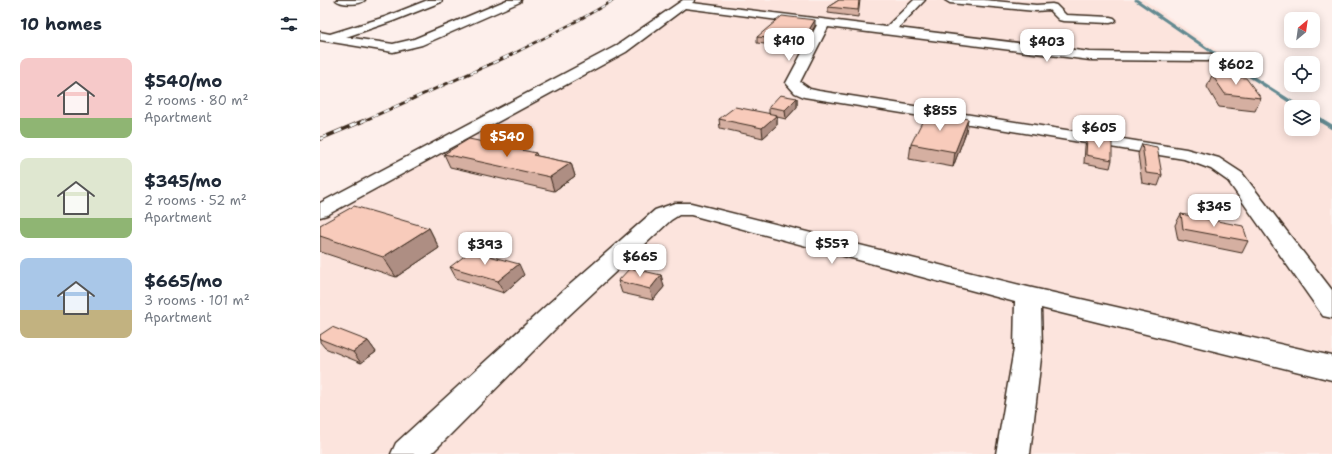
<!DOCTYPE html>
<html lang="en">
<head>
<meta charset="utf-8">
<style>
  :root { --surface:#fff; --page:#f2f2f3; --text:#1f2937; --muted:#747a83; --accent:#b45309 }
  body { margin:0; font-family:"Shantell Sans",sans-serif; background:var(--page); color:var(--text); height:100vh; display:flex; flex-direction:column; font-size:15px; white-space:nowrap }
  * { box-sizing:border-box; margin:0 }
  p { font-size:13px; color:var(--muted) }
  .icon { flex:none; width:22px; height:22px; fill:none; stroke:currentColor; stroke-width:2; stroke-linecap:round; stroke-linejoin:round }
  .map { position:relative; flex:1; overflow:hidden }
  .details { display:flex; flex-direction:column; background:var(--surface); width:320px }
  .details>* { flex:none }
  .needle { width:26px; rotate:29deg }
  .controls { position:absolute; left:964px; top:12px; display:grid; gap:8px }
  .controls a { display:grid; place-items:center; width:36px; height:36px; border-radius:8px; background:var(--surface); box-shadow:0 2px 10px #0003; font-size:20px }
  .price { position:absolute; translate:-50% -34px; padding:0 9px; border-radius:8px; background:#fff; color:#222; font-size:13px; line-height:26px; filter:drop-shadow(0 1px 2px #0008) }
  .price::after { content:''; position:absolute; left:50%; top:24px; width:12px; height:9px; margin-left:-6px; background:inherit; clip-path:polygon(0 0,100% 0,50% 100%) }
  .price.selected { background:var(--accent); color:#fff }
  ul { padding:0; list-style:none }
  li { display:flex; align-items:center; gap:12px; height:100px; padding:0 20px }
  li span { display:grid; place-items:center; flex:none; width:112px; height:80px; border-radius:8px; color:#555 }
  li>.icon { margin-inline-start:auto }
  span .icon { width:48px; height:48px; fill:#fffc; stroke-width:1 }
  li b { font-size:17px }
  h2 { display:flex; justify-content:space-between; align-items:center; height:48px; padding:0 20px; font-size:17px }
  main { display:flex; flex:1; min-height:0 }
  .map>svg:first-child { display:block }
  .built { fill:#fce4dd }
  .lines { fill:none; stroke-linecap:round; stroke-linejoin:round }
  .stream-far2 { stroke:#638a91; stroke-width:3 }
  .stream-far1 { stroke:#638a91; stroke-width:3.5 }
  .stream { stroke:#638a91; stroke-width:4.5 }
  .minor-casing { stroke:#3b2a1e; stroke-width:3 }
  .minor { fill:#fff; fill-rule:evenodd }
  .rail-far2-casing { stroke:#3b2a1e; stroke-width:2.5 }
  .rail-far1-casing { stroke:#3b2a1e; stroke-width:3 }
  .rail-casing { stroke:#3b2a1e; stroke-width:4 }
  .rail-far2 { stroke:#fff; stroke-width:1.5; stroke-dasharray:4.5; stroke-linecap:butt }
  .rail-far1 { stroke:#fff; stroke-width:2; stroke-dasharray:6; stroke-linecap:butt }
  .rail { stroke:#fff; stroke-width:2.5; stroke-dasharray:8; stroke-linecap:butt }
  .wall { fill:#d5afa1; stroke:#3b2a1e }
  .shaded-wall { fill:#ae8e83; stroke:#3b2a1e }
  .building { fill:#f8cbbb; stroke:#3b2a1e }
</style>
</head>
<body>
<main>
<section class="details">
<h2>10 homes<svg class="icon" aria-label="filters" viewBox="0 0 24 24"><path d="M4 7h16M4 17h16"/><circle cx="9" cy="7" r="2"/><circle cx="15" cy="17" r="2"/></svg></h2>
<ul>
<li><span style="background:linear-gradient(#f6c9c9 75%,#8fb573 0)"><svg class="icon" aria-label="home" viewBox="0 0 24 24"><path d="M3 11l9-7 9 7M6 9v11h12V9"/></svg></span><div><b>$540/mo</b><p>2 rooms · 80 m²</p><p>Apartment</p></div></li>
<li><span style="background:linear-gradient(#dfe7d0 75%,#8fb573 0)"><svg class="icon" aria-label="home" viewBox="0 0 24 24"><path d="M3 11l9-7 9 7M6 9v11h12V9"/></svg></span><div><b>$345/mo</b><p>2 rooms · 52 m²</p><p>Apartment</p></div></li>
<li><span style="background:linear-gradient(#a9c7e8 65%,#c2b280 0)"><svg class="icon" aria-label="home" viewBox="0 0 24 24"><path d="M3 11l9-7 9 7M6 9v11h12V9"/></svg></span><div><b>$665/mo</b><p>3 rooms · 101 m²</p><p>Apartment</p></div></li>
</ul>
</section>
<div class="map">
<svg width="1012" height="454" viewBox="0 0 1012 454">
  <rect width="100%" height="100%" fill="#fdefeb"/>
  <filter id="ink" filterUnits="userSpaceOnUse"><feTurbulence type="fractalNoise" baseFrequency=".025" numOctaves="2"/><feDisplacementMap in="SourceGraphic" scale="8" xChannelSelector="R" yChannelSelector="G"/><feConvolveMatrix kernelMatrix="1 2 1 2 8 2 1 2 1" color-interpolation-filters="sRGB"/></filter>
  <g filter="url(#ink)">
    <polygon class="built" points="362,0 824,0 979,107 971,107 971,129 993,129 993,116 1012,129 1012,454 0,454 0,201 298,47"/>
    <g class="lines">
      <polyline class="stream-far2" points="816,0 895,54"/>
      <g class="stream-far1">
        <polyline points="894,53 979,107"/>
        <polyline points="993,115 1004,122"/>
      </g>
      <polyline class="stream" points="1002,121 1012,127"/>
      <defs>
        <g id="minor">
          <path d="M 16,0 L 45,0 C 40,5 21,5 16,0 Z"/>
          <polygon points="108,0 122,0 121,2 73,21 26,37 73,44 94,39 187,0 201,0 200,2 102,45 73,52 0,40 0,32 10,34 65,17"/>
          <polygon points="363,0 375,0 372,3 566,27 594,0 605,0 578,28 770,52 892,54 894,57 892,60 887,61 770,60 508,27 480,82 490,89 499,91 866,149 899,158 922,173 1012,290 1012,318 1003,316 908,181 891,169 864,159 484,97 475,93 466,83 497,25 365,8 306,52 7,215 0,217 0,203 296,46"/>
          <polygon points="625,0 664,0 716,5 732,4 736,5 746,15 790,17 794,18 796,20 794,22 790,23 743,21 739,20 729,10 716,11 630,3"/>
          <polygon points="355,203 371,203 708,287 1012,356 1012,380 721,308 722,349 710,454 676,454 694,349 695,302 371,215 359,215 351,220 246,318 111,454 71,454 76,443 228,304 335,210"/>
        </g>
      </defs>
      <use href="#minor" class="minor-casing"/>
      <use href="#minor" class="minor"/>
      <defs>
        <polyline id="rail-far2" points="193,54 259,20 294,0"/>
        <polyline id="rail-far1" points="41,122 195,53"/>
        <polyline id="rail" points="0,139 43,121"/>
      </defs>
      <use href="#rail-far2" class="rail-far2-casing"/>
      <use href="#rail-far1" class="rail-far1-casing"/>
      <use href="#rail" class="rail-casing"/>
      <use href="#rail-far2" class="rail-far2"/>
      <use href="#rail-far1" class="rail-far1"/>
      <use href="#rail" class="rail"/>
    </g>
    <g class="wall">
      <polygon points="519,0 540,0 538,17 508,13 508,7"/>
      <polygon points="495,26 487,39 467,38 459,46 437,43 437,37"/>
      <polygon points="892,75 941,98 935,111 899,107 887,87"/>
      <polygon points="477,98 477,107 466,119 457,117 457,125 443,138 400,128 399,119 449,114 449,107"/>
      <polygon points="646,132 633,167 589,159 591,144"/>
      <polygon points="767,138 792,160 790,168 764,163 765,146"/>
      <polygon points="822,144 842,175 838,186 822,183 818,154"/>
      <polygon points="216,153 217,156 251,163 255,176 234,191 130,167 124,154"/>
      <polygon points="861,214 928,241 922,253 858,240 855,225"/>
      <polygon points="0,225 109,228 119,248 76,277 1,252 0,251"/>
      <polygon points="130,267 204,275 184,293 136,278"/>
      <polygon points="341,275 344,287 333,300 302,293 298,281"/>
      <polygon points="0,335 48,341 56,352 41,363 5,348 0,342"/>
    </g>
    <g class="shaded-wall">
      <polygon points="495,20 495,26 487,39 487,33"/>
      <polygon points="467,32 467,38 459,46 459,39"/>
      <polygon points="477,98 477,107 466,119 465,110"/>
      <polygon points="457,115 457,125 443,138 442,128"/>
      <polygon points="648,119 646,132 633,167 635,152"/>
      <polygon points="251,163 255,176 234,191 230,177"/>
      <polygon points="109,228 119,248 76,277 63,257"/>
      <polygon points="199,264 204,275 184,293 178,281"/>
      <polygon points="341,275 344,287 333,300 330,289"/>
      <polygon points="48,341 56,352 41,363 33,352"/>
    </g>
    <g class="building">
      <polygon points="519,0 539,0 538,10 508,7"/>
      <polygon points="462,16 495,20 487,33 467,32 459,39 437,37"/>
      <polygon points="892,75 926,78 941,98 905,94"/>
      <polygon points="460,95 477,98 465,110 449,107"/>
      <polygon points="415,107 457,115 442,128 399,119"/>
      <polygon points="607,112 648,119 635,152 591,144"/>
      <polygon points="767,138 792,142 792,160 766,155"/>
      <polygon points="149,139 216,153 213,155 251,163 230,177 124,154"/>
      <polygon points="822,144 837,147 842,175 826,173"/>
      <polygon points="34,206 109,228 63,257 0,236 0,225"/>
      <polygon points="861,214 923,226 928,241 863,229"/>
      <polygon points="151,251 199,264 178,281 130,267"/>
      <polygon points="310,268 341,275 330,289 298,281"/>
      <polygon points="12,327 48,341 33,352 0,339 0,335"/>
    </g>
  </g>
</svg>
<div class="controls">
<a><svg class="needle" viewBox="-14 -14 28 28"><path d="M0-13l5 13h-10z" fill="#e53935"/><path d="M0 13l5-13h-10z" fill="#747a83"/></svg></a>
<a><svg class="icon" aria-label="locate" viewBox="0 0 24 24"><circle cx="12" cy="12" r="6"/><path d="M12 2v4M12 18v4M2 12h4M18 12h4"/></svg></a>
<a><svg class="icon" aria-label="layers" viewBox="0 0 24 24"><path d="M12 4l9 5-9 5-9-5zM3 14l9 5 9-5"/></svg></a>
</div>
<b class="price" style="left:469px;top:62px">$410</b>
<b class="price" style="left:727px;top:63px">$403</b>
<b class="price" style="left:916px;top:86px">$602</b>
<b class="price" style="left:620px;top:132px">$855</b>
<b class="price" style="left:779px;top:149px">$605</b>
<b class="price selected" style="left:187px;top:158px">$540</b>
<b class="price" style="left:894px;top:228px">$345</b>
<b class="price" style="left:512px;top:265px">$557</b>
<b class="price" style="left:165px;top:266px">$393</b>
<b class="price" style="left:320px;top:278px">$665</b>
</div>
</main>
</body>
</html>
